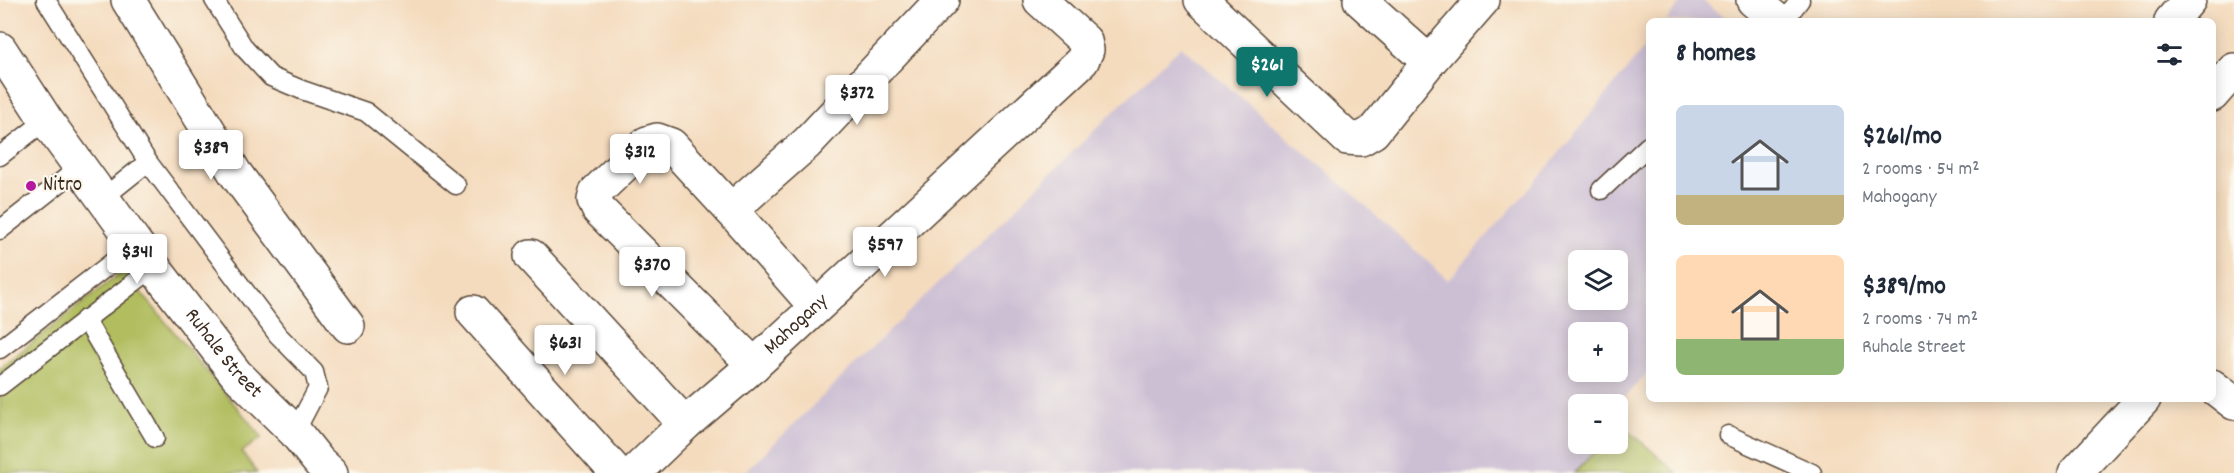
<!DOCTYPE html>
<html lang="en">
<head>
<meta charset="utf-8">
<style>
  :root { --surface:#fff; --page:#f6f6f7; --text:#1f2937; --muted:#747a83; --accent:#0f766e }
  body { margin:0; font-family:Dekko,sans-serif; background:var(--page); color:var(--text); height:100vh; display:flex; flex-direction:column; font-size:22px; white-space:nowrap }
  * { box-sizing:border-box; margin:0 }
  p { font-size:20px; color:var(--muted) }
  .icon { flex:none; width:33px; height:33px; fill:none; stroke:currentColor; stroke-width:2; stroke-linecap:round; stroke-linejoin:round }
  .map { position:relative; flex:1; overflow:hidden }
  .drawer { position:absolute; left:1646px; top:18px; width:570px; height:384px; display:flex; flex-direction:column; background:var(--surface); border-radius:9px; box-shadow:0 3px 15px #0003 }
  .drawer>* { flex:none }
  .fabs { position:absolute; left:1568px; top:250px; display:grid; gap:12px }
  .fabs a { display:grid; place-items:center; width:60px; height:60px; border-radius:9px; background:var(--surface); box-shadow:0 3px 15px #0003; font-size:30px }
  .price { position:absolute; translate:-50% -51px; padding:0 14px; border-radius:6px; background:#fff; color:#222; font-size:20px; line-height:39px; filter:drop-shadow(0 2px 3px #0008) }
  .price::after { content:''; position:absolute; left:50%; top:36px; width:18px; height:14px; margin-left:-9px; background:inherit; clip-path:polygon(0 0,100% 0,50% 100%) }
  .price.active { background:var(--accent); color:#fff }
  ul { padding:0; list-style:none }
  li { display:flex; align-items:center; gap:18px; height:150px; padding:0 30px }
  li span { display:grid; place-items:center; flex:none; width:168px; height:120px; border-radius:9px; color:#555 }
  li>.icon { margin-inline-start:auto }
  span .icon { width:72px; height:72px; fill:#fffc; stroke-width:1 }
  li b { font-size:26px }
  h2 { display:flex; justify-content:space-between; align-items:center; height:72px; padding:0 30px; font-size:26px }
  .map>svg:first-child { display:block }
  .industrial { fill:#ccbfd4; fill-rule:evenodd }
  .green { fill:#b1bd5e; stroke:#76743e; stroke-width:1.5 }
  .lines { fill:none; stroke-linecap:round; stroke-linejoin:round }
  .lane-casing { stroke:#574536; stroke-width:21 }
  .street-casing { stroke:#574536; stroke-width:36 }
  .secondary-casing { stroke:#574536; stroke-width:36 }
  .lane { stroke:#fff; stroke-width:18 }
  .street { stroke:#fff; stroke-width:33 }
  .secondary { stroke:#fff; stroke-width:33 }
  .poi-dot { fill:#b5179e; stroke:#fbf7ec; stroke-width:2 }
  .labels { text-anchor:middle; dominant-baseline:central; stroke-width:4.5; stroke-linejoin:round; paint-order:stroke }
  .poi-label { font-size:21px; fill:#3b2a1e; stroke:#fbf7ec; text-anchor:start }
  .street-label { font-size:21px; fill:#3b2a1e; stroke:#fbf7ec }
</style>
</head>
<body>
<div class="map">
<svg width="2234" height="473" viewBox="0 0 2234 473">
  <rect width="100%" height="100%" fill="#fbf7ec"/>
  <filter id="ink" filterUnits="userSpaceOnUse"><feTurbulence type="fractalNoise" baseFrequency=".0167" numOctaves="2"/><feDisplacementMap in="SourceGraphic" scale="12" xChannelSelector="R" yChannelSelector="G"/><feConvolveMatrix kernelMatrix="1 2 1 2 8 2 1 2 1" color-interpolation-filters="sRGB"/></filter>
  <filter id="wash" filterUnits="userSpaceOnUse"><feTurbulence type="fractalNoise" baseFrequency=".008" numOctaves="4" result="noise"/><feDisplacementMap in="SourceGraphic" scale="24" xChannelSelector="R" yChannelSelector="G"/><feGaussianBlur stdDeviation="1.35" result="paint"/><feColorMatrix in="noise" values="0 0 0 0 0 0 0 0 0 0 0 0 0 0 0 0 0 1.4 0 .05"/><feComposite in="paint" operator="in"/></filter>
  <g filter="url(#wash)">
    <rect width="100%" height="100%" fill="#f4dbbe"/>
    <g class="industrial">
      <polygon points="1683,0 1701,0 1731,21 1666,21"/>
      <path d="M 1648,43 L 1648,372 L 1617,405 L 1578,405 L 1578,444 L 1602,444 L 1574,473 L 744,473 L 1181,46 L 1346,188 L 1448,280 L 1543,173 ZM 1578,261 L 1617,261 L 1617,300 L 1578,300 ZM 1578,333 L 1617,333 L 1617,372 L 1578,372 Z"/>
    </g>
    <g class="green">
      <polygon points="123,271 262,437 242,452 257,473 0,473 0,368"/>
      <polygon points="1621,424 1677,473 1574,473 1602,444 1617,444 1617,428"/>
    </g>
  </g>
  <g filter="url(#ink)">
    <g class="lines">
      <defs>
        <g id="lane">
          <polyline points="46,0 148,162 103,198"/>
          <polyline points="214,0 245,49 271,77 302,90 366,112 456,185"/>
          <polyline points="1784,21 1800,0"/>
          <polyline points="0,156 46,120"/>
          <polyline points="148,162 278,335 314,372 318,388 295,432"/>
          <polyline points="1601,190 1648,146"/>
          <polyline points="0,230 80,167"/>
          <polyline points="85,319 155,438"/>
          <polyline points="0,349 136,244"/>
          <polyline points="0,386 154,267"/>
          <polyline points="1728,435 1812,473"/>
        </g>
        <g id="street">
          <polyline points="128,0 235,173 348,326"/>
          <polyline points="1201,0 1347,138 1361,139 1373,132 1429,62 1483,0"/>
          <polyline points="1360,0 1429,62"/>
          <polyline points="1753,0 1778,21"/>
          <polyline points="2171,21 2189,0"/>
          <polyline points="2212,95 2234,70"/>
          <polyline points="731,210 807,143 942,0"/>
          <polyline points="531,256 685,424"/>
          <polyline points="473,312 617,473"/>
          <polyline points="754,365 598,209 594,200 596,192 647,143 657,140 671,145 731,210 816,307"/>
          <path id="s1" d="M 634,473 L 685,424 L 754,365 L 1082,61 L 1087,50 L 1085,41 L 1040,0"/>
        </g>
        <g id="secondary">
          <path id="s2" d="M 0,49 L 46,120 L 136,244 L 236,374 L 295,432 L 319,462 L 331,473"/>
          <polyline points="2212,386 2234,403"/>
          <polyline points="2075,473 2144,399"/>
        </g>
      </defs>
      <use href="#lane" class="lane-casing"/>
      <use href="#street" class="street-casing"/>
      <use href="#secondary" class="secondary-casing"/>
      <use href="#lane" class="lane"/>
      <use href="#street" class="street"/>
      <use href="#secondary" class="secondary"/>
    </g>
  </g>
  <circle class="poi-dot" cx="31" cy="186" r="6"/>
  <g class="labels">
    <g class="poi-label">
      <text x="43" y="186">Nitro</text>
    </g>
    <g class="street-label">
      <text stroke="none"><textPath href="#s1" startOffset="220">Mahogany</textPath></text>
      <text stroke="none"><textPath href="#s2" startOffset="378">Ruhale Street</textPath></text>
    </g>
  </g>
</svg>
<div class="fabs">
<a><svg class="icon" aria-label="layers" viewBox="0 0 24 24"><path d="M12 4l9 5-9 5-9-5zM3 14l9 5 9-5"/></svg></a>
<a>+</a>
<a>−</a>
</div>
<b class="price active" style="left:1267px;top:98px">$261</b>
<b class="price" style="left:857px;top:126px">$372</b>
<b class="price" style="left:211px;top:181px">$389</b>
<b class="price" style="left:640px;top:185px">$312</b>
<b class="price" style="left:885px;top:278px">$597</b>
<b class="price" style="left:137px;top:285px">$341</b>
<b class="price" style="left:652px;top:298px">$370</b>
<b class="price" style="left:565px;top:376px">$631</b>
<section class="drawer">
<h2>8 homes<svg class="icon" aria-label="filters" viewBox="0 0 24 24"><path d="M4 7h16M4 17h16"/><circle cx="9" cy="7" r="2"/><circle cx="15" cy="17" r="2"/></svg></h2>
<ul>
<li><span style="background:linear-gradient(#c9d6e8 75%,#c2b280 0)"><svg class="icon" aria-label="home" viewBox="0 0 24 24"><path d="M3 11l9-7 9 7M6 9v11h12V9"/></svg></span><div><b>$261/mo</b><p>2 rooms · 54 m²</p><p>Mahogany</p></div></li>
<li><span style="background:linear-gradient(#ffd9b3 70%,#8fb573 0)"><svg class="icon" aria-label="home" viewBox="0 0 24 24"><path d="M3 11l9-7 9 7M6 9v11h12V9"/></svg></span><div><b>$389/mo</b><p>2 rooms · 74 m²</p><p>Ruhale Street</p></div></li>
</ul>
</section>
</div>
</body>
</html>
